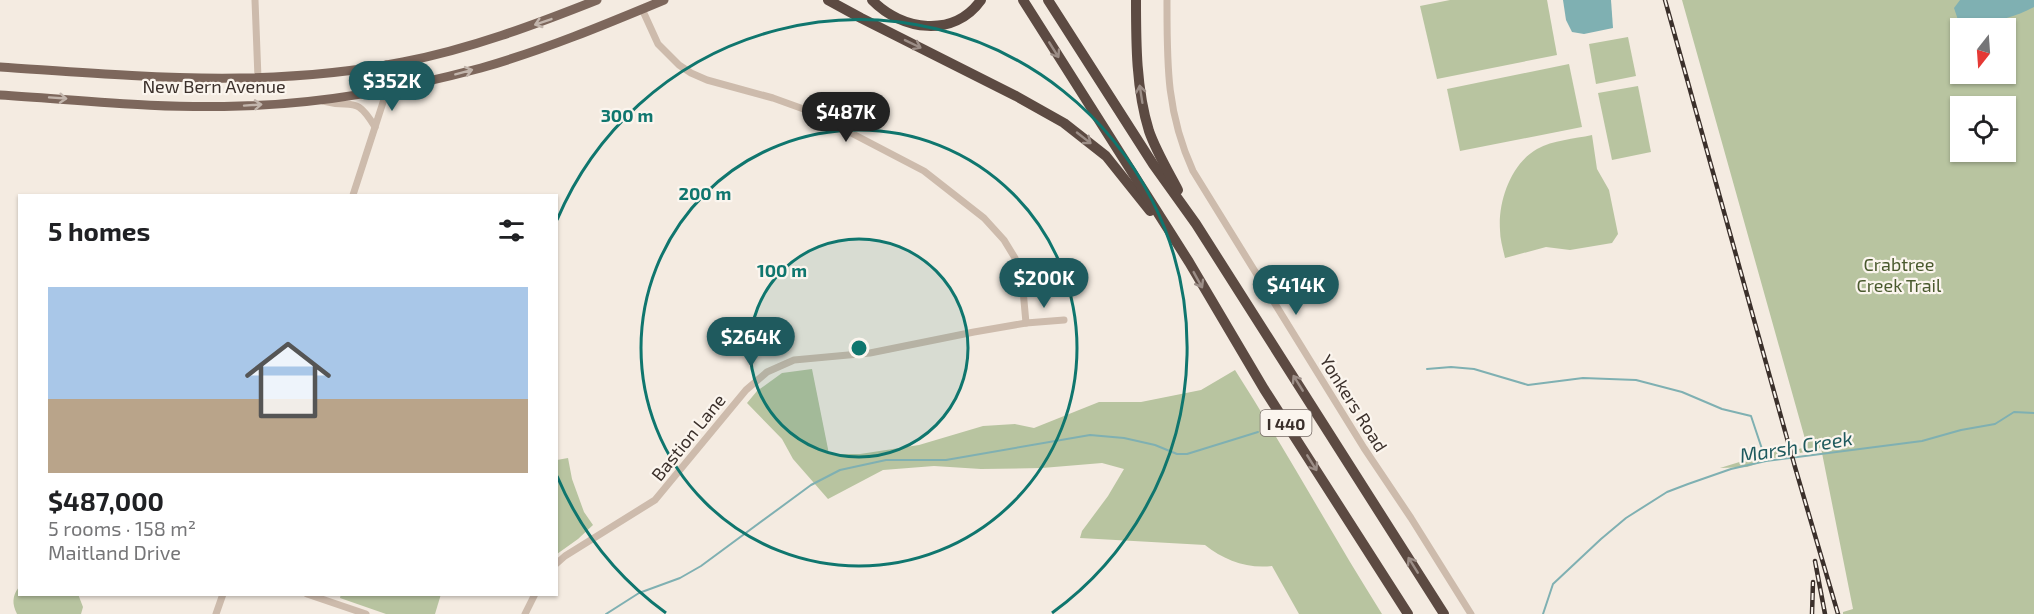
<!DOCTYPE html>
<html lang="en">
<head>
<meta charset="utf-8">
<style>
  :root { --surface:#fff; --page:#f2f2f2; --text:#202124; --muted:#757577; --accent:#1f5a5e }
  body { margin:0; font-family:"Exo 2",sans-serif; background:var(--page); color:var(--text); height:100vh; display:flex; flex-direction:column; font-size:22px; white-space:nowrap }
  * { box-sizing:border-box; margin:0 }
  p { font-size:20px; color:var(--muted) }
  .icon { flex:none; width:33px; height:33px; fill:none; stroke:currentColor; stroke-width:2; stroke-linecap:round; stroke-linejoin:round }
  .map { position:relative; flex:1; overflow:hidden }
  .panel { position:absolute; left:18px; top:194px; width:540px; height:402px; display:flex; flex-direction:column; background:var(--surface); border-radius:0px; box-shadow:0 2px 4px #0004 }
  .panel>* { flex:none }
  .needle { width:39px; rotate:197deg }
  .tools { position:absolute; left:1950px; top:18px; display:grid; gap:12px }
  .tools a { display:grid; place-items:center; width:66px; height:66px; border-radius:0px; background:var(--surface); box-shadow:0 2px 4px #0004; font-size:30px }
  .price { position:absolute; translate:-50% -51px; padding:0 14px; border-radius:21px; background:var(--accent); color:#fff; font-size:20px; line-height:39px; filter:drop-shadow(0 2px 3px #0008) }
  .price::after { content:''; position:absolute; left:50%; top:36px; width:18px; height:14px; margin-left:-9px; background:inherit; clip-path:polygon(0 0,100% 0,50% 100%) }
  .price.active { background:#222; color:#fff }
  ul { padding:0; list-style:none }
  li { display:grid; align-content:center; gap:12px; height:318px; padding:0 30px }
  li span { display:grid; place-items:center; height:186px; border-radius:0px; color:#555 }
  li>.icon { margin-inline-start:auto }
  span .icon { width:108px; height:108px; fill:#fffc; stroke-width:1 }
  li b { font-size:26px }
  h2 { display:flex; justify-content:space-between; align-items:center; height:72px; padding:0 30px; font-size:26px }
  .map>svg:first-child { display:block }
  .green { fill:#b8c4a0; fill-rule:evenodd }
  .water { fill:#7fb0b2 }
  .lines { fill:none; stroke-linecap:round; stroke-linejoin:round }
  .stream { stroke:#7fb0b2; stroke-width:2 }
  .minor { stroke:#cdbbac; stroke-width:7 }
  .major { stroke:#7d675c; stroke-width:9 }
  .highway { stroke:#5c4a42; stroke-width:10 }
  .rail-casing { stroke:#3b302b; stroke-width:4.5 }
  .rail { stroke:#fbf5ee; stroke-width:2; stroke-dasharray:7; stroke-linecap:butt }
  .oneway { stroke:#c2b5ac }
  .oneway2 { stroke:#9c8e87 }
  .ring { fill:none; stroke:#0f766e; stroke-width:3 }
  .labels { text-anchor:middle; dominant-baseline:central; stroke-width:4.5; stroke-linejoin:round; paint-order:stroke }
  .shield { fill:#fbf5ee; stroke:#756b66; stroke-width:1.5 }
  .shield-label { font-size:16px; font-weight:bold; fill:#3b302b }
  .street-label { font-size:18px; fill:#3b302b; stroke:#fbf5ee }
  .park-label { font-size:18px; fill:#4a5a2e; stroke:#fbf5ee }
  .water-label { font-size:20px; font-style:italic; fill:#1f5a5e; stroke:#fbf5ee }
  .centre { fill:#0f766e; stroke:#fbf5ee; stroke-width:3 }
  .ring-label { font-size:18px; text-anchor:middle; font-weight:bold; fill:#0f766e; stroke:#fbf5ee; stroke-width:4.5; stroke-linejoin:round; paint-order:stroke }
</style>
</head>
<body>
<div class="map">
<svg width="2034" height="614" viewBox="0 0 2034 614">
  <rect width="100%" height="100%" fill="#f4ebe1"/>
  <g class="green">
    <polygon points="1450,0 1547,0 1557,55 1437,79 1420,6"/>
    <path d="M 1682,0 L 2034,0 L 2034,614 L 1843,614 L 1843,612 L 1853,609 L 1821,448 L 1800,453 L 1799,449 L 1807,446 ZM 1960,28 L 2006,28 L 2006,74 L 1960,74 ZM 1960,106 L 2006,106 L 2006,152 L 1960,152 Z"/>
    <polygon points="1628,37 1636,76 1596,84 1589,44"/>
    <polygon points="1569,64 1582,127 1460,151 1447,89"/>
    <polygon points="1638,86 1651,152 1612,160 1598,93"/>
    <path d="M 1592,135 L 1597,169 L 1609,190 L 1618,234 L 1612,243 L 1570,250 L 1546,247 L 1505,258 C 1503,249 1500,239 1500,230 C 1498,201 1511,164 1537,149 C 1553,140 1574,139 1592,135 Z"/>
    <path d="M 812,369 L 829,454 L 860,454 L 919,445 L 983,426 L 1015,424 L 1034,428 L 1099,402 L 1141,402 L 1201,390 L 1235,370 C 1286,450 1331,533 1382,614 L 1299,614 L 1272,566 C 1247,569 1224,560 1205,545 L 1080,538 L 1082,531 L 1108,496 L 1124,469 L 1102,463 L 1042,468 L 981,469 L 934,466 L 883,470 L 828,499 L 793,459 L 782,439 L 747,403 L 757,391 L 782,373 Z"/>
    <polygon points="1782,449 1782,457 1774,458 1747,467 1720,468"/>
    <polygon points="568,458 572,479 584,512 593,525 578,539 557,554 557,460"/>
    <path d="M 19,587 L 20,594 L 78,594 L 83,607 L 81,614 L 17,614 C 12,604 12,596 19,587 Z"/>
    <polygon points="341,594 441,594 435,614 386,614 340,598"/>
  </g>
  <g class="water">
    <polygon points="1563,0 1611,0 1613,28 1584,34 1572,32 1566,20"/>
    <path d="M 1960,0 L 2034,0 L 2034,7 C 2011,19 1984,26 1958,20 L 1954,8 Z"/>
  </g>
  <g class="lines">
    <g class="stream">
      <polyline points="1427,369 1451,367 1474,369 1528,385 1583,378 1636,380 1682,392 1722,409 1751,416 1766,461"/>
      <polyline points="606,614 639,593 680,578 701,566 811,485 840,470 886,460 946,460 1090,435 1124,438 1155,445 1177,454 1187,454 1258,432"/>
      <polyline points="1543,614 1553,584 1601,539 1626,518 1667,492 1688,484 1731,469 1766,461 1922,441 1961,430 1995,424 2014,412 2034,413"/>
    </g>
    <g class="minor">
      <polyline points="255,0 258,78"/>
      <path d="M 1167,0 C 1167,63 1166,112 1193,171 L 1364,448 L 1411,518 L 1471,614"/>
      <polyline points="642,9 658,44 679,65 691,73 707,80 773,98 809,111 924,171 984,218 1004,240 1015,258 1022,279 1026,323"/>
      <path d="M 323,101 C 353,109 355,94 375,127"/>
      <polyline points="353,195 387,90"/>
      <polyline points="556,564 565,556 655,500 746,390 767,372 794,360 870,353 974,332 1026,323 1064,320"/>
      <polyline points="307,594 366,614"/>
      <polyline points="216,614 223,594"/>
      <polyline points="525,614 535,594"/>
    </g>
    <g class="major">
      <polyline points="386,65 387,90"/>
      <path d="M 0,67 C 137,76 266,89 403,62 C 470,49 534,25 597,0"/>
      <path d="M 0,95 C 80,100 160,109 240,106 C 321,104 403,89 481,68 C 544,50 604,25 664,0"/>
    </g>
    <g class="highway">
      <polyline points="828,0 861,18 1016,96 1064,123 1106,156 1150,211"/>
      <path d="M 872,0 C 902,31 954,38 981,0"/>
      <polyline points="1023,0 1189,262 1264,389 1408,614"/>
      <polyline points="1048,0 1153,164 1196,224 1444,614"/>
      <path d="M 1136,0 C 1136,43 1136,89 1149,131 C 1156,151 1168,171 1178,190"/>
    </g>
    <defs>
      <g id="rail">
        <polyline points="1665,0 1795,467 1838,614"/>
        <polyline points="1815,561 1825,614"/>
        <polyline points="1812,614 1813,582"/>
      </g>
    </defs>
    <use href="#rail" class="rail-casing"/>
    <use href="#rail" class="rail"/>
  </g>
  <defs><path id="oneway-shaft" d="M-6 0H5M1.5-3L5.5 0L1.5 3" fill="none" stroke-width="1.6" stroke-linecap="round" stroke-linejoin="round" transform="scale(1.5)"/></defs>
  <g class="oneway">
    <use href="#oneway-shaft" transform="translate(543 22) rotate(161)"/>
    <use href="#oneway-shaft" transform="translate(464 72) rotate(-15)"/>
    <use href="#oneway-shaft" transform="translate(58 98) rotate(4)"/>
    <use href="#oneway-shaft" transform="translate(253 105) rotate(-4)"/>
  </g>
  <g class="oneway2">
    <use href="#oneway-shaft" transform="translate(913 44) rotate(26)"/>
    <use href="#oneway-shaft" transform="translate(1054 50) rotate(58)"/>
    <use href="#oneway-shaft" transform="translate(1141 94) rotate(-99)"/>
    <use href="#oneway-shaft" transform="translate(1084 138) rotate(38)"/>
    <use href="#oneway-shaft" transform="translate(1198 280) rotate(61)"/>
    <use href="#oneway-shaft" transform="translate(1298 383) rotate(-122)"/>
    <use href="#oneway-shaft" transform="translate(1312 463) rotate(58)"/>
    <use href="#oneway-shaft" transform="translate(1413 565) rotate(-122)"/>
  </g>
  <circle cx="859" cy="348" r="109" fill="#0f766e" fill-opacity=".12"/>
  <g class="ring">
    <circle cx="859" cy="348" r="109"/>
    <circle cx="859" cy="348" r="218"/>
    <path d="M666 613A328 328 0 0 1 557 476M557 220A328 328 0 1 1 1052 613"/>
  </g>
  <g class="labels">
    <rect class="shield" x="1260.5" y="410" width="51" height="26" rx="4.5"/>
    <g class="shield-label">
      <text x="1286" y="423">I 440</text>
    </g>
    <g class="street-label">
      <text x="214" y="86">New Bern Avenue</text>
      <text transform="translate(1354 403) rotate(58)">Yonkers Road</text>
      <text transform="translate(688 437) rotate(-51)">Bastion Lane</text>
    </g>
    <g class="park-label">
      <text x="1899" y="264">Crabtree<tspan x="1899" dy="21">Creek Trail</tspan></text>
    </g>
    <g class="water-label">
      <text transform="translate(1796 446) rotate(-9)">Marsh Creek</text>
    </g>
  </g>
  <circle cx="859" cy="348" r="9" class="centre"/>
  <g class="ring-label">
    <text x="627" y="122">300 m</text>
    <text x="705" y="200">200 m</text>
    <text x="782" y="277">100 m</text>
  </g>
</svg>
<div class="tools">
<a><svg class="needle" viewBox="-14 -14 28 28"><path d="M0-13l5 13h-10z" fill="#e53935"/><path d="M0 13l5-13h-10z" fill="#757577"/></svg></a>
<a><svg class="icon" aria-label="locate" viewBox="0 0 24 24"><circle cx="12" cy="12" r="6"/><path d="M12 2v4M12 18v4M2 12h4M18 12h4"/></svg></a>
</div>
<b class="price" style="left:392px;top:112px">$352K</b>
<b class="price active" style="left:846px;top:143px">$487K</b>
<b class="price" style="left:1044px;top:309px">$200K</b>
<b class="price" style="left:1296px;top:316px">$414K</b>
<b class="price" style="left:751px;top:368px">$264K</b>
<section class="panel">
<h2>5 homes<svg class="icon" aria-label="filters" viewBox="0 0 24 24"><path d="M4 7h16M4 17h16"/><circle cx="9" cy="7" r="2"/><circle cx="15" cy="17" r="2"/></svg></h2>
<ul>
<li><span style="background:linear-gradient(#a9c7e8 60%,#b9a48a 0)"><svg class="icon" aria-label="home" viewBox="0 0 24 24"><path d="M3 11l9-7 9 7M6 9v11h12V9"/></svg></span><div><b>$487,000</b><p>5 rooms · 158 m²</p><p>Maitland Drive</p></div></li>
</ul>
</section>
</div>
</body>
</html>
